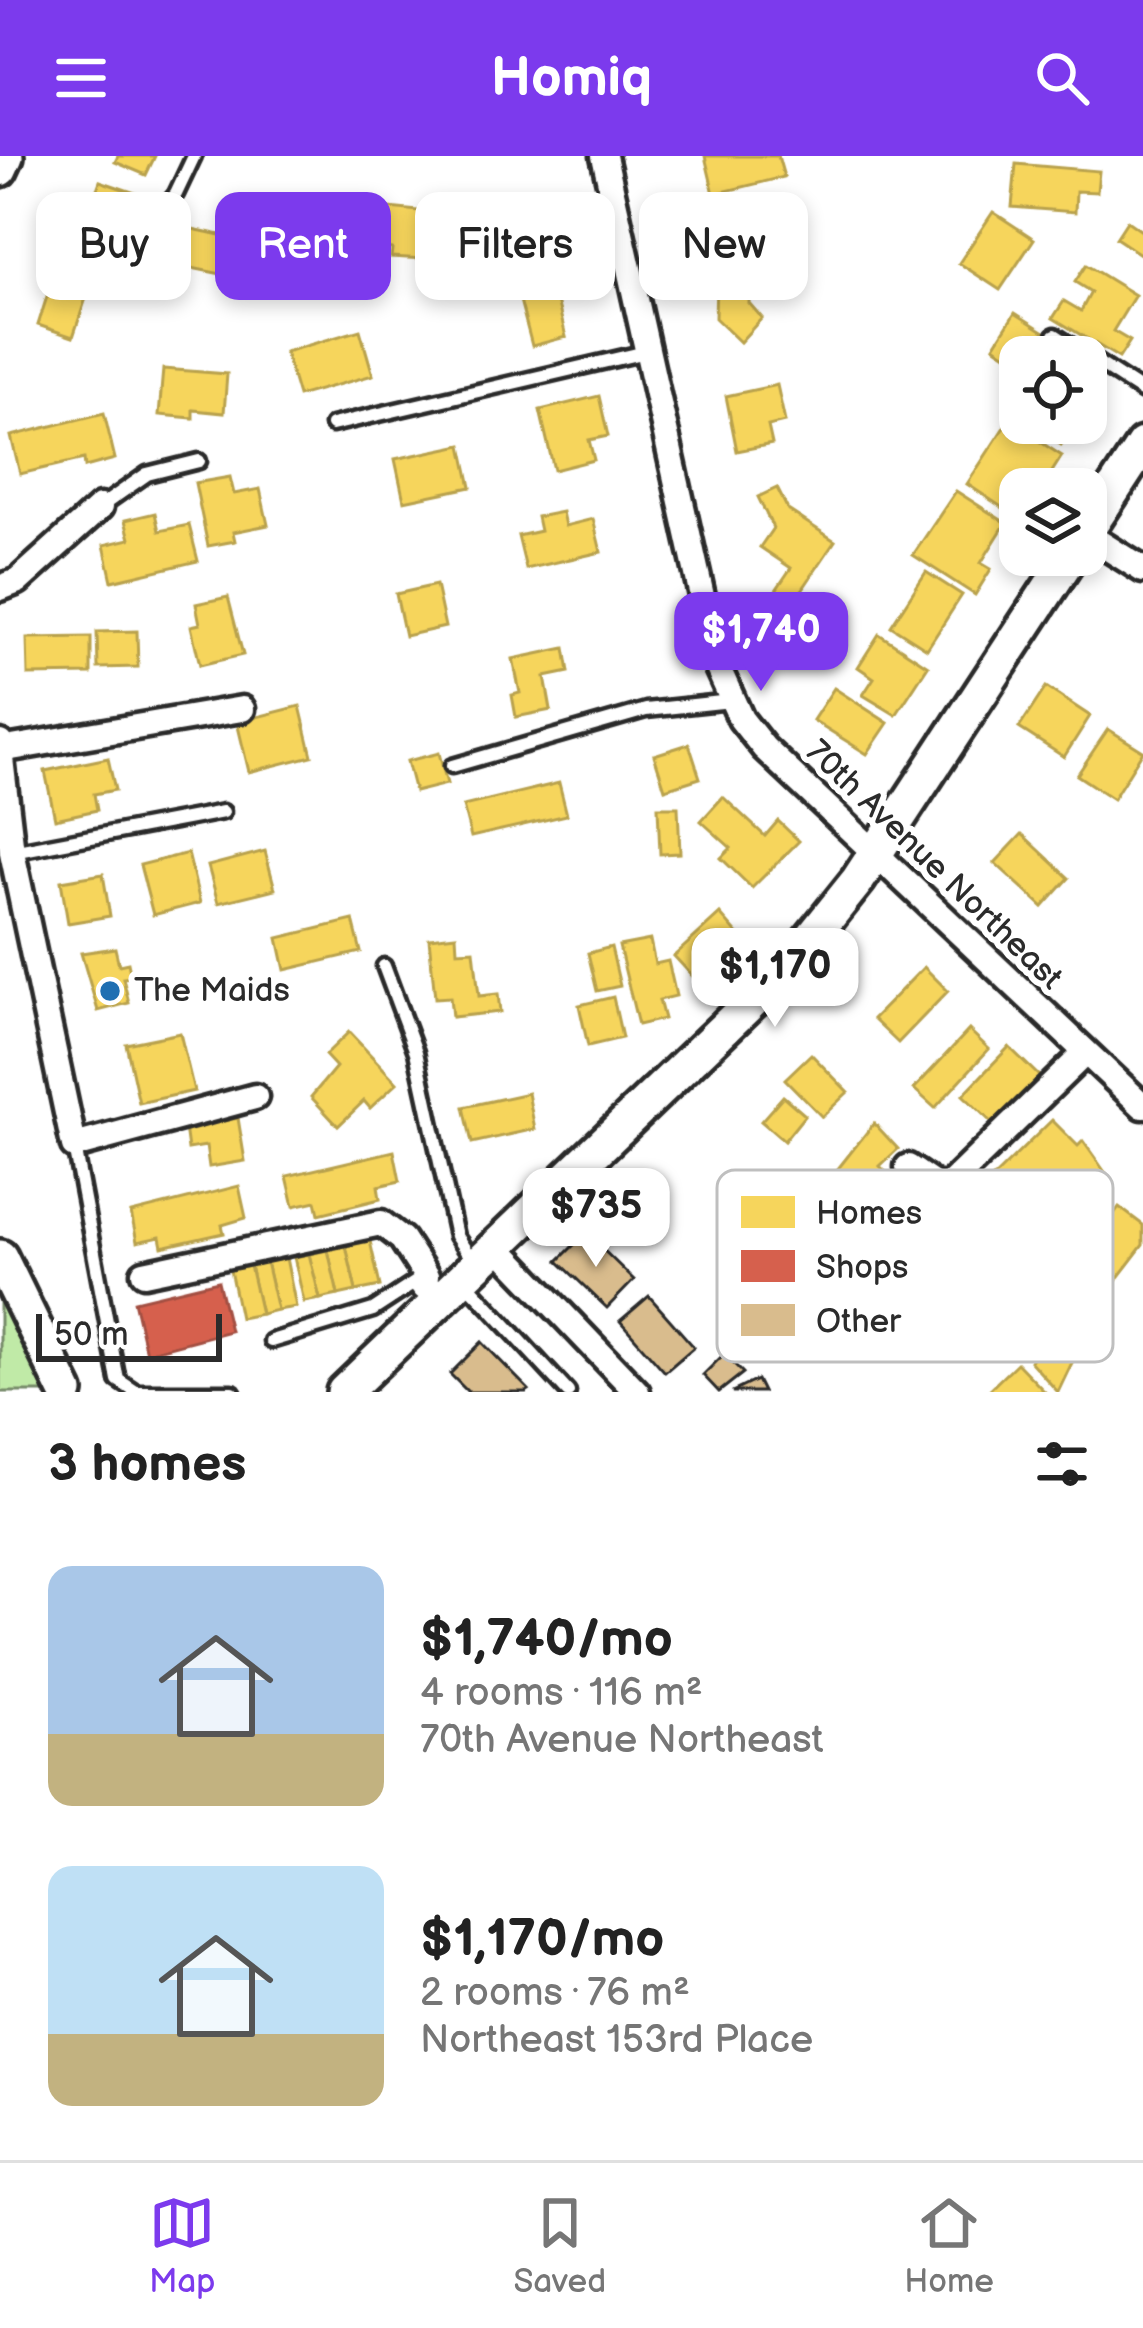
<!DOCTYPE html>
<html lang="en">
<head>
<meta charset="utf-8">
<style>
  :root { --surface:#fff; --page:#f6f6f6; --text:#222; --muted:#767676; --line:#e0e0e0; --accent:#7c3aed }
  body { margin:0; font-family:"Balsamiq Sans",sans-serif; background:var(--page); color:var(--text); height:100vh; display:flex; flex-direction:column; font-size:45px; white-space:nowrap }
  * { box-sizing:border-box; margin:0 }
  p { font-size:39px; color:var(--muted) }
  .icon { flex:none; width:66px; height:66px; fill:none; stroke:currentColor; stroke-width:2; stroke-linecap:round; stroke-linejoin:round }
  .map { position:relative; height:1236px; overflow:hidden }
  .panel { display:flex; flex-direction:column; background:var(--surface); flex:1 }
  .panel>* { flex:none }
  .banner { position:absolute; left:36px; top:36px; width:1071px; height:108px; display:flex; gap:24px }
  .controls { position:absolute; left:999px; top:180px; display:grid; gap:24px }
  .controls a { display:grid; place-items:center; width:108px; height:108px; border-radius:24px; background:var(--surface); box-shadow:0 6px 18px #0003; font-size:60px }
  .scale { position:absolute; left:36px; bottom:30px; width:186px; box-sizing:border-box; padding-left:12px; border:6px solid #2b2b2b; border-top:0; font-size:33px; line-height:42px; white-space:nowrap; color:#2b2b2b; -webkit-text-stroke:9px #fff; paint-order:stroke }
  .price { position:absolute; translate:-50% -102px; padding:0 27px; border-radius:24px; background:#fff; color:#222; font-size:39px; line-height:78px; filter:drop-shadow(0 3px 6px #0008) }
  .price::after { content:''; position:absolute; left:50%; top:72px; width:36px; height:27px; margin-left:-18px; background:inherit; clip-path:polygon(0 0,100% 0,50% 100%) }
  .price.on { background:var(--accent); color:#fff }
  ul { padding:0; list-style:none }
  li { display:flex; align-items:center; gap:36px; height:300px; padding:0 48px }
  li span { display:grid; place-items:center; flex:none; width:336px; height:240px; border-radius:24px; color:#555 }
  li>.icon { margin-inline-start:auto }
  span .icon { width:144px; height:144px; fill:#fffc; stroke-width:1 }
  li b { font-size:51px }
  h2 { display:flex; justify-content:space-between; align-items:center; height:144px; padding:0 48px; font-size:51px }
  .tag { padding:0 42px; border-radius:24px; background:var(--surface); box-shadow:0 6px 18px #0003; font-size:42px; line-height:108px }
  .tag.on { background:var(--accent); color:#fff }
  header { display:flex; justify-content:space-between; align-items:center; height:156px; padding:0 48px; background:var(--accent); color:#fff; font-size:54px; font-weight:600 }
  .tab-bar { display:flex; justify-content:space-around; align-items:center; height:168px; border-top:3px solid var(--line); background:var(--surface); font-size:33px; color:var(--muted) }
  .tab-bar a { display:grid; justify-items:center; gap:6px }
  .tab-bar .on { color:var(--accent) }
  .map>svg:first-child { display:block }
  .green { fill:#c0eaa7; stroke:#768a69; stroke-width:3 }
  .homes { fill:#f6d55c; stroke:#b9a24d; stroke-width:3 }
  .shops { fill:#d6604d; stroke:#a35043; stroke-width:3 }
  .building { fill:#d9bc8d; stroke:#2b2b2b; stroke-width:3 }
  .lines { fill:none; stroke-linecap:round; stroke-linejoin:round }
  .lane-casing { stroke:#2b2b2b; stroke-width:21 }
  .street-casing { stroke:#2b2b2b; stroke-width:33 }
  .secondary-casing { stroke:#2b2b2b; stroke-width:42 }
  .lane { stroke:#fff; stroke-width:12 }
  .street { stroke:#fff; stroke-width:24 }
  .secondary { stroke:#fff; stroke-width:33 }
  .poi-dot { fill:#1f6fb2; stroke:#fff; stroke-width:4.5 }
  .labels { text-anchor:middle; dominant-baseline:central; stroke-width:12; stroke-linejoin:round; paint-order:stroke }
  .street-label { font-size:33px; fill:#2b2b2b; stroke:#fff }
  .poi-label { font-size:33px; fill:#2b2b2b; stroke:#fff; text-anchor:start }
  .key { fill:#fff; stroke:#bfbfbf; stroke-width:3 }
  .key-label { font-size:33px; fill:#2b2b2b }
</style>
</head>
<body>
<header><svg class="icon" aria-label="menu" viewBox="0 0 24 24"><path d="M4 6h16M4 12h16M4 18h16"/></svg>Homiq<svg class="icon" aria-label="search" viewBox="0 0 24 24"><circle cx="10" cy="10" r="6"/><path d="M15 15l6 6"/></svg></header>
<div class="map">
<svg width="1143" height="1236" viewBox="0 0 1143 1236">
  <rect width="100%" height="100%" fill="#fff"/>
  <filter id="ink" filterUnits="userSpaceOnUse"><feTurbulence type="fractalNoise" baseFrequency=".00833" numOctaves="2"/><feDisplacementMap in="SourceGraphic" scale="24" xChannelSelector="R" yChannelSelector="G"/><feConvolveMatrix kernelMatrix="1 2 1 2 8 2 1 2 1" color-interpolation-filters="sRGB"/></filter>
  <g filter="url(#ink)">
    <polygon class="green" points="0,1085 7,1112 68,1236 0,1236"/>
    <g class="homes">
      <polygon points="118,0 155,0 146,19 115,6"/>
      <polygon points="705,0 778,0 784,21 714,38"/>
      <polygon points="1016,8 1099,15 1097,36 1076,35 1075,56 1012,51"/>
      <polygon points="100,25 135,37 110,107 83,98 90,81 81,78"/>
      <polygon points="557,41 563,77 477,91 471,55"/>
      <polygon points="369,50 429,56 424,103 391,101 392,93 364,88"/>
      <polygon points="993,56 1034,83 1000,134 959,107"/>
      <polygon points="1127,65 1143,76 1143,100 1116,82"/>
      <polygon points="174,69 234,82 226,119 167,107"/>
      <polygon points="251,77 315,86 309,126 246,117"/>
      <polygon points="717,91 751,93 749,147 762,162 740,186 715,162"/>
      <polygon points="1086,109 1135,139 1113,175 1130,185 1119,202 1053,162 1064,145 1081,155 1091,136 1075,126"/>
      <polygon points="56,112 92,124 73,181 38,169"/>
      <polygon points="551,120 566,181 532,190 516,129"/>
      <polygon points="1015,157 1045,176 1020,207 994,190"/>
      <polygon points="360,174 373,219 298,240 285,196"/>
      <polygon points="163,213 227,218 224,257 193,254 193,262 159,259"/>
      <polygon points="1086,221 1099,229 1086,250"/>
      <polygon points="777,229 785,266 768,270 772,288 737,295 726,240"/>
      <polygon points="599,240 608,280 589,284 594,304 554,314 540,254"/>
      <polygon points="104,257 115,303 85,311 84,303 20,318 11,280"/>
      <polygon points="1008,265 1062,300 1043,330 1034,325 1029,333 1020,333 1012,358 967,328"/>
      <polygon points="1029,267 1075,267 1061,289"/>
      <polygon points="462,289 471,331 404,345 395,303"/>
      <polygon points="230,321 234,338 260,333 268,369 233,376 235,385 208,390 195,327"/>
      <polygon points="777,332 788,354 835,385 794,446 776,434 791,412 760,391 773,372 758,341"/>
      <polygon points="956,335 1006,367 981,407 991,413 975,439 913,399"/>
      <polygon points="562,356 565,370 593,363 601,396 526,413 518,380 540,375 537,361"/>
      <polygon points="155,357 159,375 189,369 198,405 112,425 104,389 130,383 125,364"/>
      <polygon points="926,416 962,439 927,493 891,470"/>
      <polygon points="436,429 445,471 405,480 396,438"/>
      <polygon points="228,441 243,499 200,509 191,470 200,468 196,448"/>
      <polygon points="137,475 138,511 98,512 97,476"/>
      <polygon points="879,478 928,510 896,559 863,539 874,522 858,511"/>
      <polygon points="91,481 91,518 28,519 27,482"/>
      <polygon points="565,492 569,516 545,521 551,554 516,561 512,539 520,537 513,503"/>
      <polygon points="1046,531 1090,560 1064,601 1019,572"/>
      <polygon points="834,532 888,567 867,598 813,564"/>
      <polygon points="300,550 312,600 249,616 237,566"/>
      <polygon points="1108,573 1143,595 1113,643 1077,619"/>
      <polygon points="689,588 700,622 665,633 654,599"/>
      <polygon points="439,597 447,628 415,636 407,605"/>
      <polygon points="108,602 115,634 94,638 97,654 55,663 45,615"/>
      <polygon points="559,627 567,659 471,681 463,650"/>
      <polygon points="723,641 765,680 778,665 799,685 752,732 721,702 731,692 701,665"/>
      <polygon points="658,651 678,651 680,697 660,698"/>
      <polygon points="1022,678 1069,722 1043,751 995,707"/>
      <polygon points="265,695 275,733 218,747 208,710"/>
      <polygon points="188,697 200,747 153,759 140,709"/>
      <polygon points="103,718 110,760 68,767 61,725"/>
      <polygon points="720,758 742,783 696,824 674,800"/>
      <polygon points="353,764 361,796 285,814 278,782"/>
      <polygon points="456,779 457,795 474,794 479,840 498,838 500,856 452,861 450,841 435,842 429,782"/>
      <polygon points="650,784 655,808 668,805 676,840 659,844 664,863 638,869 619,790"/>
      <polygon points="611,791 620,830 597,835 588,797"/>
      <polygon points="115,792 119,809 128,807 131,821 123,822 129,847 98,855 81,797"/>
      <polygon points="924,811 948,835 898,887 873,863"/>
      <polygon points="613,841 622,882 588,890 579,849"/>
      <polygon points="969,874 989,893 935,952 914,933"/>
      <polygon points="349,876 397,927 370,952 364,945 338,970 311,941 336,911 325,899"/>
      <polygon points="180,877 194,935 139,947 126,888"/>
      <polygon points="1009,891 1040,921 993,968 963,939"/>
      <polygon points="811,898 848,936 822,961 785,923"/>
      <polygon points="528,937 535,973 472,987 464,951"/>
      <polygon points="783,940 805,959 784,985 761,965"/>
      <polygon points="238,962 245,1005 209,1011 206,990 188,993 185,971"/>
      <polygon points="1052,964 1078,990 1083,985 1112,1026 1087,1050 1079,1042 1059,1062 1025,1026 1009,1041 992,1023"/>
      <polygon points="874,967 898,993 880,1010 904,1035 876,1062 833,1019"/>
      <polygon points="394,995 400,1025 378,1030 380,1043 319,1058 316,1045 294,1050 287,1020"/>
      <polygon points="239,1030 246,1062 222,1069 224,1077 162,1091 160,1081 137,1086 131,1057"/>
      <polygon points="1119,1051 1143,1069 1143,1089 1110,1132 1077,1107"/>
      <polygon points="370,1085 380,1130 356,1135 346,1090"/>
      <polygon points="346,1090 356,1135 338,1139 328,1094"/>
      <polygon points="328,1094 338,1139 320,1143 309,1098"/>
      <polygon points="309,1098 320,1143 304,1146 294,1101"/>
      <polygon points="286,1102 296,1151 277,1154 266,1106"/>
      <polygon points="266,1106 277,1154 261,1158 250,1110"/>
      <polygon points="250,1110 261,1158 240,1162 230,1114"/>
      <polygon points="1058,1129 1099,1150 1058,1236 1030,1205 1053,1160 1045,1156"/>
      <polygon points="1017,1207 1045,1236 987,1236"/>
    </g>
    <polygon class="shops" points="218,1125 230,1175 146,1197 134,1145"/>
    <g class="building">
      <polygon points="586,1077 634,1124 607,1152 558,1105"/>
      <polygon points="649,1140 694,1191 665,1216 620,1165"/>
      <polygon points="482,1186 529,1234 526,1236 468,1236 450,1218"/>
      <polygon points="724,1198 743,1217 719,1236 703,1219"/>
      <polygon points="757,1224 763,1236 732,1236"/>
    </g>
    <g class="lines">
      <defs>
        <g id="lane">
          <polyline points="147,74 176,38 194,0"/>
          <polyline points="1055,179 1143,236"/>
          <polyline points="332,269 650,195"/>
          <polyline points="100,351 147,318 199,305"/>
          <polyline points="452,610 646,554 731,545"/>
          <polyline points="12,696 223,656"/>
          <polyline points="384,810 416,896 456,1080 476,1110"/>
          <polyline points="74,990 118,1224 136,1236 233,1236"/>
          <polyline points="464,1124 568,1236"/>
          <polyline points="271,1185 373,1154 425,1120"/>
        </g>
        <g id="street">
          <polyline points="604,0 718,512 741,563 764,592 1143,950"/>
          <polyline points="1086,378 1143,414"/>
          <polyline points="0,432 18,425 100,351"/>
          <polyline points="0,587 0,594 242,553"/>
          <polyline points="0,594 12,696 74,990 255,941"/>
          <polyline points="908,1011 943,1035 1084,898"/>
          <polyline points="498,1091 637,1236"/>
          <polyline points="144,1117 381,1067 402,1083 426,1120 424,1131 441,1145"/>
        </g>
        <g id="secondary">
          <polyline points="0,13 6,0"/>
          <polyline points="1086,376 1143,289"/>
          <polyline points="0,1101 66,1236"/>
          <polyline points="344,1236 790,809 858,724 1071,399"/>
        </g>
      </defs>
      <use href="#lane" class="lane-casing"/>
      <use href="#street" class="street-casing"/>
      <use href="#secondary" class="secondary-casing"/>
      <use href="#lane" class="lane"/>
      <use href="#street" class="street"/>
      <use href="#secondary" class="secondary"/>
    </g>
  </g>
  <circle class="poi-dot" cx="110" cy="835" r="12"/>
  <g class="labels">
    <g class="street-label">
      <text transform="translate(934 709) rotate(44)">70th Avenue Northeast</text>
    </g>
    <g class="poi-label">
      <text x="134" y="835">The Maids</text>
    </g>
  </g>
  <rect x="717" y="1014" width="396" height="192" rx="18" class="key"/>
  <rect x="741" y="1040" width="54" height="32" fill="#f6d55c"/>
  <rect x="741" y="1094" width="54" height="32" fill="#d6604d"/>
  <rect x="741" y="1148" width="54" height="32" fill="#d9bc8d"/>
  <g class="key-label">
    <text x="816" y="1068">Homes</text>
    <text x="816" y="1122">Shops</text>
    <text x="816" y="1176">Other</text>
  </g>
</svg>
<div class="controls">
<a><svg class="icon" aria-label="locate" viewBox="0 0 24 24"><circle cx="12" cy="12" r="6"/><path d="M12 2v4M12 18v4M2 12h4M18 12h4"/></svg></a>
<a><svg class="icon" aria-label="layers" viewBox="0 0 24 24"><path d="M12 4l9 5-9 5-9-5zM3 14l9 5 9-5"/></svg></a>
</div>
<div class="scale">50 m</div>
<b class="price on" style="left:761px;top:538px">$1,740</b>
<b class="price" style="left:775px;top:874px">$1,170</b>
<b class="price" style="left:596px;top:1114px">$735</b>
<div class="banner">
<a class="tag">Buy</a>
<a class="tag on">Rent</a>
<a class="tag">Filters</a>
<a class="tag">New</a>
</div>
</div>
<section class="panel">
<h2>3 homes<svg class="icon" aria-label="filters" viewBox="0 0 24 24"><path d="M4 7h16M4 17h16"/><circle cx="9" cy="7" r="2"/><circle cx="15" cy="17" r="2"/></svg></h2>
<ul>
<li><span style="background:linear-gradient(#a9c7e8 70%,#c2b280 0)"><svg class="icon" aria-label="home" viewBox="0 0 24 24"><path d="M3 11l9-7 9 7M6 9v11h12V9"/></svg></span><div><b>$1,740/mo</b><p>4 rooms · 116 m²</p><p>70th Avenue Northeast</p></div></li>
<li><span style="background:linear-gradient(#bfe0f5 70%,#c2b280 0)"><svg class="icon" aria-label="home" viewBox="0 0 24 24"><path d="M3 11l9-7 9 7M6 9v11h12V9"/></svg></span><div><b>$1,170/mo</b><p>2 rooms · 76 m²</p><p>Northeast 153rd Place</p></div></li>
</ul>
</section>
<nav class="tab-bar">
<a class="on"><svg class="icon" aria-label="map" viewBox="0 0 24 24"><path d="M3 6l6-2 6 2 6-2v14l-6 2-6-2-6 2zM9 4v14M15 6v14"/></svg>Map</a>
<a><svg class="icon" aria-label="saved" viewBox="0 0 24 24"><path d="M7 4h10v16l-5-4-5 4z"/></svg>Saved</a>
<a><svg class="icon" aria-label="home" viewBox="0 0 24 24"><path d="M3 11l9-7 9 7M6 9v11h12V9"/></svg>Home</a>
</nav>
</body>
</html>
